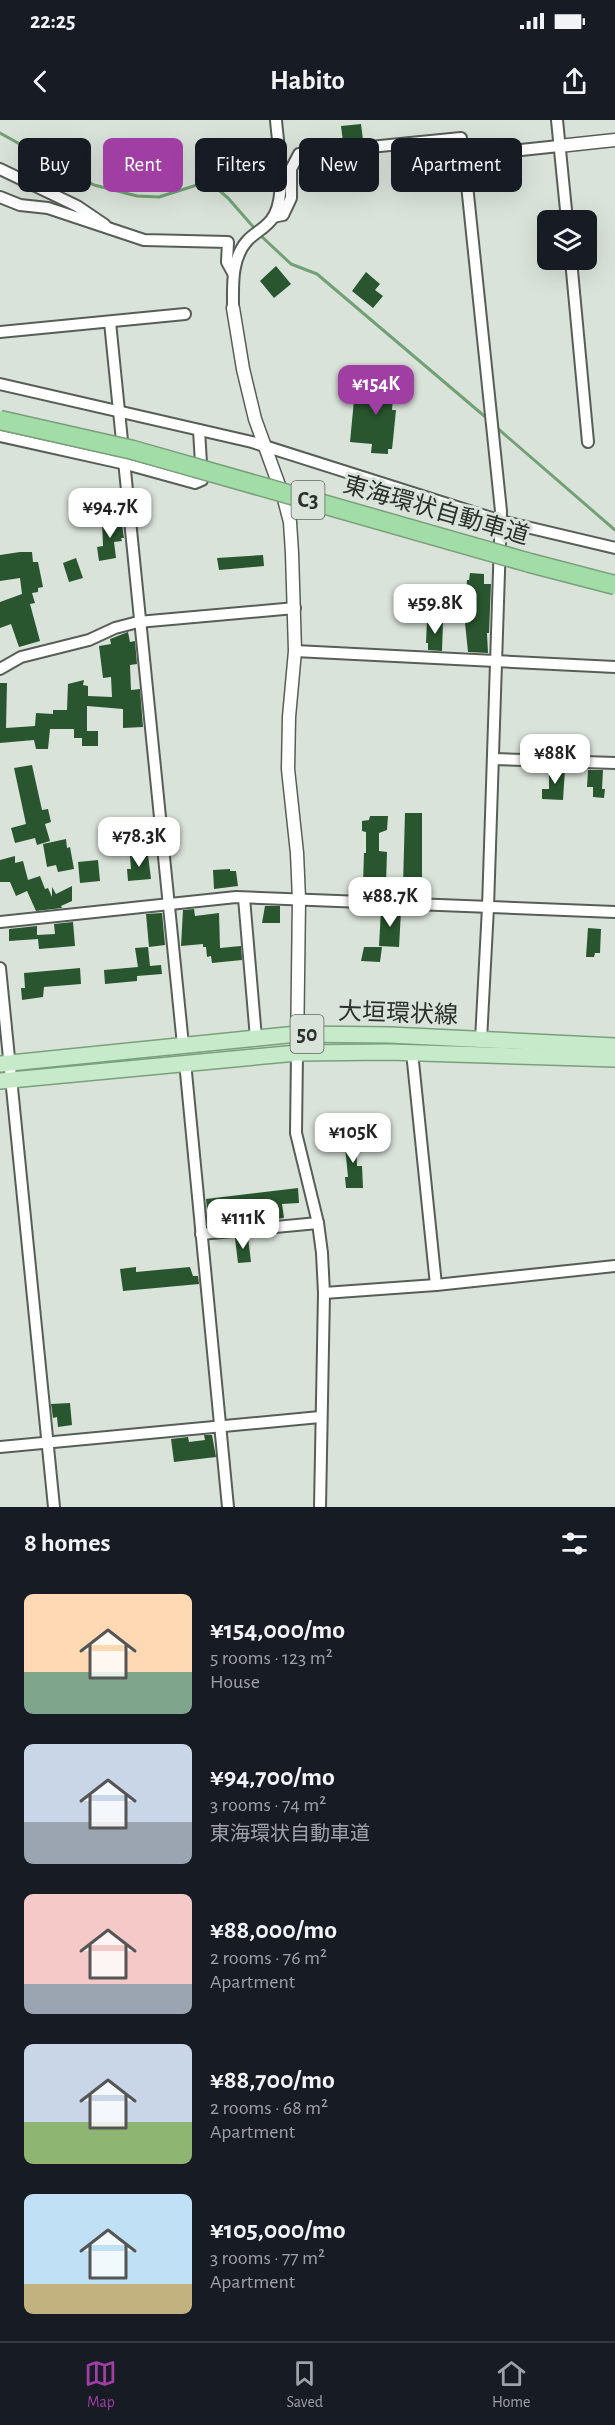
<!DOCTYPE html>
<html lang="en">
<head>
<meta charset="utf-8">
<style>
  :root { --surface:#171b24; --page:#242831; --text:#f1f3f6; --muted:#9ea1a6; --line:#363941; --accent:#a13ea4 }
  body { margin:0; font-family:"Alegreya Sans","Noto Sans JP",sans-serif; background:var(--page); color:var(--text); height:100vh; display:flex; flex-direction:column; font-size:22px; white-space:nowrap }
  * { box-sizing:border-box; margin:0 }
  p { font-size:20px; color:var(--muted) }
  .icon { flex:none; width:33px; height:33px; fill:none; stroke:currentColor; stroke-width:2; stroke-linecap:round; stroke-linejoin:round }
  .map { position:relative; height:1387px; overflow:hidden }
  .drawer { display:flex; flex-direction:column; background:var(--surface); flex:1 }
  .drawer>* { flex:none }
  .guide { position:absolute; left:18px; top:18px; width:579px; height:54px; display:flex; gap:12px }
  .buttons { position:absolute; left:537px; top:90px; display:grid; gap:12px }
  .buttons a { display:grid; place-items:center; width:60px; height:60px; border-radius:9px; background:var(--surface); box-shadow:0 6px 24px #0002; font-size:30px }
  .price { position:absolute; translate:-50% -51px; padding:0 14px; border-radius:12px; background:#fff; color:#222; font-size:20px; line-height:39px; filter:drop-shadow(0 2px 3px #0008) }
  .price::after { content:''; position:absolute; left:50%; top:36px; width:18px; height:14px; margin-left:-9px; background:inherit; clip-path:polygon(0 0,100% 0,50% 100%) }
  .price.on { background:var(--accent); color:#fff }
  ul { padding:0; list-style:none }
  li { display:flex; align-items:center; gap:18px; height:150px; padding:0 24px }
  li span { display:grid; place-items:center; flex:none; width:168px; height:120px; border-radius:9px; color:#555 }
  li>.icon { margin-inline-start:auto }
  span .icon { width:72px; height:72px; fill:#fffc; stroke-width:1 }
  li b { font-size:26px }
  h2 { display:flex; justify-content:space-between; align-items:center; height:72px; padding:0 24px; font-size:26px }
  .chip { padding:0 21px; border-radius:9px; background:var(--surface); box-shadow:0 6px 24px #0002; font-size:21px; line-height:54px }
  .chip.on { background:var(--accent); color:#fff }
  .status { display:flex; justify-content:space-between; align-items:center; height:42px; padding:0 30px; background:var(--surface); direction:ltr }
  .status svg { height:16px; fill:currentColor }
  header { display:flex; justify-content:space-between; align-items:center; height:78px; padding:0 24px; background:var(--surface); font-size:27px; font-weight:700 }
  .menu { display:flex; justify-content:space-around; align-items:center; height:84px; border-top:2px solid var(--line); background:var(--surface); font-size:16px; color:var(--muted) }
  .menu a { display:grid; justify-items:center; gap:3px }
  .menu .on { color:var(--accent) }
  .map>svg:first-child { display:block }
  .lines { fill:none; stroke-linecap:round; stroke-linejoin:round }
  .stream { stroke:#72a175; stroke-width:3 }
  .building { fill:#29562e }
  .minor-casing { stroke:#575e57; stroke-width:14 }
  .tertiary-casing { stroke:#575e57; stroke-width:15 }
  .primary-casing { stroke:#79a07b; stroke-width:18 }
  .minor { stroke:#fff; stroke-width:10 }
  .tertiary { stroke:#fff; stroke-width:12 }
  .primary { stroke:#c7eaca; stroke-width:15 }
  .motorway-bridge-casing { stroke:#79a07b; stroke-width:21; stroke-linecap:butt }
  .motorway-bridge { stroke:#a2dca6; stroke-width:18 }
  .labels { text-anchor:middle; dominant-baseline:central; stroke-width:6; stroke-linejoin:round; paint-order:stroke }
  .shield { fill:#dae3da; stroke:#606660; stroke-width:1.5 }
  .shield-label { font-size:22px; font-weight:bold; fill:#2c302c }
  .street-label { font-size:24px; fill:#2c302c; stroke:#dae3da }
</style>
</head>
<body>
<div class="status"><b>22:25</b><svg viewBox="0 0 49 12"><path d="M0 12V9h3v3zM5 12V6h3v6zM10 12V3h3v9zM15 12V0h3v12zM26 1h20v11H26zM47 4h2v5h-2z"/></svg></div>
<header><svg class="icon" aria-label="back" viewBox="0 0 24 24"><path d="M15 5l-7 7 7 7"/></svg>Habito<svg class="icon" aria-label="share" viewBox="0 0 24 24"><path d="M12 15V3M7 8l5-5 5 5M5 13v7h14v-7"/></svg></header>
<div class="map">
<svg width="615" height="1387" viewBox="0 0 615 1387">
  <rect width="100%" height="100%" fill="#dae3da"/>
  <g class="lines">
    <g class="stream">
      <polyline points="0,13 94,65 137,76 159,77 197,65 214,66 228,78 256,110"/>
      <polyline points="260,115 291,144 317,154 489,300"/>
      <polyline points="496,307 615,410"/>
    </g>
  </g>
  <g class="building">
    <polygon points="361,4 363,20 343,22 341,6"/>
    <polygon points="276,146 291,164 274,178 260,161"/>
    <polygon points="366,152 380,164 375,170 383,176 373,188 352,171"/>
    <polygon points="372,253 395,255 392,290 396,290 393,320 392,329 388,329 388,334 371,333 372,324 350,322 354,280 369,282"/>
    <polygon points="121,398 124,418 121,418 122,421 114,422 116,438 99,441 97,427 103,426 102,401"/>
    <polygon points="20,432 32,432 33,442 38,442 43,467 38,468 38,472 32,473 35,483 30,484 40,521 19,527 11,504 0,508 0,482 22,474 20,458 0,461 0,435"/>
    <polygon points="263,435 264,446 219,450 217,438"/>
    <polygon points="76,438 83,458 69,462 63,443"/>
    <polygon points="470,453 484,454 484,464 491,464 489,513 487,513 488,533 468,532 464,493 467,460 469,460"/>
    <polygon points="427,500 443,501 442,531 428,530 428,523 426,523"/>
    <polygon points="128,512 130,522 135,521 137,544 130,545 131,570 140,569 143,607 123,608 123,589 87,586 87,611 98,611 98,626 82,626 82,618 74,618 74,609 50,609 48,629 36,629 34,620 0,623 0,563 7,563 6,608 35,606 36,593 53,594 53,590 67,590 68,564 84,560 83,565 88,566 88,576 112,577 111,557 103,558 99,526 111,524 110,519"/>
    <polygon points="32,645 42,690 48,689 51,702 45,704 50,721 37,725 35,718 15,723 11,708 26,704 14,648"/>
    <polygon points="549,648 565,649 563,680 542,679 542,669 549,669"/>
    <polygon points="588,650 603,650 602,669 605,669 604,678 593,677 593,667 587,667"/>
    <polygon points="405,693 422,693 422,777 359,774 358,764 363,764 364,733 366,733 366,712 362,711 362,701 369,700 370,696 388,696 387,710 379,713 379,731 387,732 386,765 403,765"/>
    <polygon points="66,719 67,728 70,727 74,749 58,752 56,745 47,747 43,724"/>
    <polygon points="148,735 151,759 128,761 127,749 131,749 130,736"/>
    <polygon points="15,736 15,743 23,741 28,760 40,756 45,769 48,768 52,777 52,767 56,774 72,766 72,781 61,786 62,788 36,791 27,771 16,776 10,762 0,762 0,740"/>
    <polygon points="98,740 100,761 80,763 78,742"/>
    <polygon points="230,749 230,751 236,751 238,766 214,769 213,750"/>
    <polygon points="265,786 280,786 280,803 262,803"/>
    <polygon points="194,789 195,796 219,793 220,828 241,826 242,840 212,843 211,836 207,837 206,827 203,827 203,824 181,826 183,790"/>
    <polygon points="381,790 401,791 399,827 379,826"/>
    <polygon points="162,793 165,825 149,827 146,794"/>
    <polygon points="73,802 75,826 39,829 38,819 9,821 9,809 37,806 37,815 55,814 54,804"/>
    <polygon points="588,808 601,809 600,833 595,833 594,837 586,837"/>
    <polygon points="148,827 150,846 161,845 162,854 137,856 137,861 105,864 104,850 138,847 135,828"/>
    <polygon points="364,827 382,827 380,842 361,841"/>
    <polygon points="80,848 81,864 44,867 43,877 22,880 21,868 25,868 24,853"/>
    <polygon points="344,1016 356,1016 357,1046 362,1046 363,1068 346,1068 345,1057 348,1057"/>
    <polygon points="298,1068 299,1083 282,1084 284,1098 241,1103 240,1095 221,1097 221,1105 213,1105 213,1099 208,1099 206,1079"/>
    <polygon points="248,1117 251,1142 238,1143 235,1118"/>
    <polygon points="136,1147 136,1152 190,1147 193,1156 198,1156 199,1164 123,1171 120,1149"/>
    <polygon points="70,1283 72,1305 58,1307 57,1297 53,1298 51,1284"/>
    <polygon points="204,1315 212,1315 216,1337 174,1342 171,1319 188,1317 189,1322 205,1320"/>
  </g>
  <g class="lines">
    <defs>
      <g id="minor">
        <polyline points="557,0 567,100"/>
        <polyline points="0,49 77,86 105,105"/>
        <polyline points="0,77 20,85 48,88 144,120 228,122 227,142 233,153"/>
        <polyline points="273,97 283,95 291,78 291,49 299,34 461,18"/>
        <polyline points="571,140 588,322"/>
        <path d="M 233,188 C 233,166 231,139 247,121 C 255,112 267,108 274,96 C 287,72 278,27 276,0"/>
        <polyline points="110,202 183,925"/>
        <polyline points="0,212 185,194"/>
        <polyline points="0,264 252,322 501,401 615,428"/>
        <polyline points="0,316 126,344 195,363 202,360 199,310"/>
        <polyline points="295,531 615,547"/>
        <polyline points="0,549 21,537 89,520 115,508 138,502 295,488"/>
        <polyline points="493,639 615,643"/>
        <polyline points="244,778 256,918"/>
        <polyline points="0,802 236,777 615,792"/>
        <polyline points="0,848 54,1387"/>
        <polyline points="481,920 488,787 501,391 464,36 559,26"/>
        <polyline points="412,932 436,1165"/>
        <polyline points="297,933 296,1013 318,1103 322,1133 324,1173 320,1387"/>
        <polyline points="185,942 228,1387"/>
        <polyline points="201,1114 318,1103"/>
        <polyline points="324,1173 436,1165 615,1146"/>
        <polyline points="0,1327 320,1297"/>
      </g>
      <g id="tertiary">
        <polyline points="559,26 615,20"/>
        <polyline points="233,188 243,249 255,299 284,379 290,402 292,433 295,531 289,597 288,649 297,733 299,779 297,933"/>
      </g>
      <g id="primary">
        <polyline points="0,944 297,914 390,915 615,926"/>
        <polyline points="0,961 297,933 389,932 615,939"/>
      </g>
    </defs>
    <use href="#minor" class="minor-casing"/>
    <use href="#tertiary" class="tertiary-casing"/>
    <use href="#primary" class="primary-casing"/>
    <use href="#minor" class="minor"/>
    <use href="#tertiary" class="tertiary"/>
    <use href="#primary" class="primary"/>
    <defs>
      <polyline id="motorway-bridge" points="0,300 133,330 530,443 615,465"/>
    </defs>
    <use href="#motorway-bridge" class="motorway-bridge-casing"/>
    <use href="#motorway-bridge" class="motorway-bridge"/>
  </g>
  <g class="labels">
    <g class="shield">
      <rect x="291.5" y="361" width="33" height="38" rx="4.5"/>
      <rect x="290.5" y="895" width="33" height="38" rx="4.5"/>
    </g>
    <g class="shield-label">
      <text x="308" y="380">C3</text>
      <text x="307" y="914">50</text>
    </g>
    <g class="street-label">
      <text transform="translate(436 391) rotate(16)">東海環状自動車道</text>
      <text transform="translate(398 894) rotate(2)">大垣環状線</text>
    </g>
  </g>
</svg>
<div class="buttons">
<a><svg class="icon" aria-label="layers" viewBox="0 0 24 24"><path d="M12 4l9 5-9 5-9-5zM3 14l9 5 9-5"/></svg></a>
</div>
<b class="price on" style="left:376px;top:296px">¥154K</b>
<b class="price" style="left:110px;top:419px">¥94.7K</b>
<b class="price" style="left:435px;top:515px">¥59.8K</b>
<b class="price" style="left:555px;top:665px">¥88K</b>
<b class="price" style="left:139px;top:748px">¥78.3K</b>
<b class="price" style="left:390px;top:808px">¥88.7K</b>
<b class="price" style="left:353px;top:1044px">¥105K</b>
<b class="price" style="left:243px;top:1130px">¥111K</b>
<div class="guide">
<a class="chip">Buy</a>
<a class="chip on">Rent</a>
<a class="chip">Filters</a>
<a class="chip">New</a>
<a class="chip">Apartment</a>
</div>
</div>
<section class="drawer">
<h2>8 homes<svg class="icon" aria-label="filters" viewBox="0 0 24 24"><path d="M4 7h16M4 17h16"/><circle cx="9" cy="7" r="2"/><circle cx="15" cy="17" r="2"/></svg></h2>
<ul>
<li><span style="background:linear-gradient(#ffd9b3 65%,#7fa58c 0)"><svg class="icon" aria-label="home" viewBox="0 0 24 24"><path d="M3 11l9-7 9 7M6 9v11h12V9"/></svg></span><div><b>¥154,000/mo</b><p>5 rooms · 123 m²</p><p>House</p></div></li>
<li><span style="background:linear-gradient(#c9d6e8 65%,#9aa5b1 0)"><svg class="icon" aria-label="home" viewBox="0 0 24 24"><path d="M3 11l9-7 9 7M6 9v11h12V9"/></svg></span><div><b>¥94,700/mo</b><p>3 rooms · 74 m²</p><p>東海環状自動車道</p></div></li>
<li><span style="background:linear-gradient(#f6c9c9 75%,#9aa5b1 0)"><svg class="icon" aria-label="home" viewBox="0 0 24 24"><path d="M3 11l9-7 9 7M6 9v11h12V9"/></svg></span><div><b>¥88,000/mo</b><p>2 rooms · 76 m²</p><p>Apartment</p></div></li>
<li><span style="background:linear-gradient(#c9d6e8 65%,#8fb573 0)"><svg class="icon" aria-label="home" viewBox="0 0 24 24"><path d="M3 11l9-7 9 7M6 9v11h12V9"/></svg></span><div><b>¥88,700/mo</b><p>2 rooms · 68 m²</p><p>Apartment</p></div></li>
<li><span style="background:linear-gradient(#bfe0f5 75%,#c2b280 0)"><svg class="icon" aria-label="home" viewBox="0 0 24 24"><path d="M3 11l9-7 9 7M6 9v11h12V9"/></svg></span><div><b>¥105,000/mo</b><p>3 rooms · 77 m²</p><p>Apartment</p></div></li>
</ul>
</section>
<nav class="menu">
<a class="on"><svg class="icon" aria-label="map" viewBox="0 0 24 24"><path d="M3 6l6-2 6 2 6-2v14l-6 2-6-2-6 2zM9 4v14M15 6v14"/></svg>Map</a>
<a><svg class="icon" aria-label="saved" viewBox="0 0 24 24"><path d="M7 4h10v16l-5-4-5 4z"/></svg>Saved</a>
<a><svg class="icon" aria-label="home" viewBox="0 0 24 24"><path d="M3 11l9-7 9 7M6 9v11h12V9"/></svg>Home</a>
</nav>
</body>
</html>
